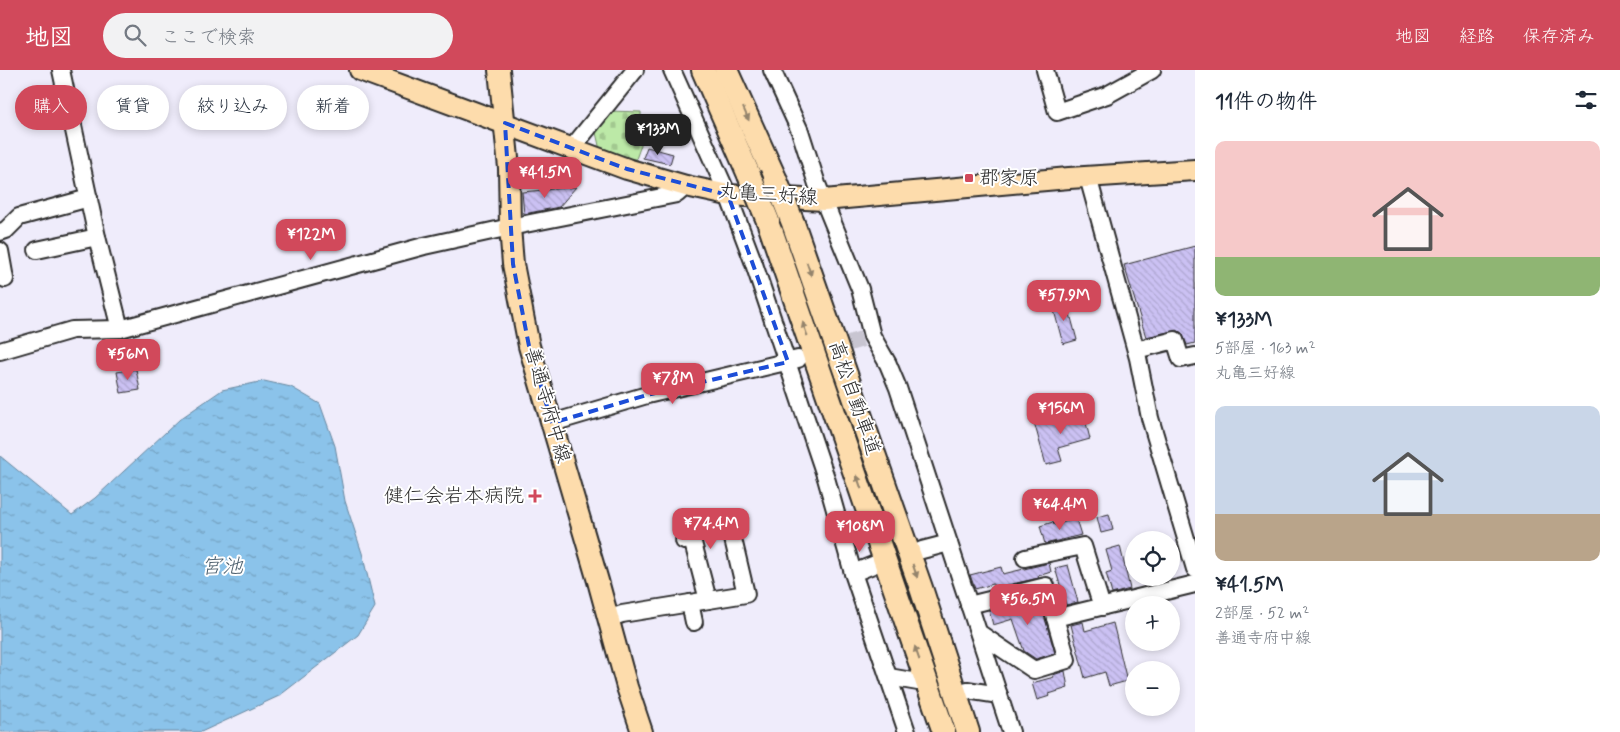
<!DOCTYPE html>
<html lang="ja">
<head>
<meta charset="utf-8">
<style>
  :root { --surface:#fff; --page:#f2f2f3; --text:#1f2937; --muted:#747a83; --accent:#d1495b }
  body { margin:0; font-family:Mynerve,"Klee One",sans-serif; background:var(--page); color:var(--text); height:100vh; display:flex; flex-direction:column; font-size:19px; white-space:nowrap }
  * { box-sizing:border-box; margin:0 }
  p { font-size:16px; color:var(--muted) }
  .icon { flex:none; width:28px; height:28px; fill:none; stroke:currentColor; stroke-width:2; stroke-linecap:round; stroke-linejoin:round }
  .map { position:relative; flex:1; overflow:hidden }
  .details { display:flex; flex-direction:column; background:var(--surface); width:425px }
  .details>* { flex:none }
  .top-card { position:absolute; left:15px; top:15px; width:475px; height:45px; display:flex; gap:10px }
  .fabs { position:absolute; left:1125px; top:461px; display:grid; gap:10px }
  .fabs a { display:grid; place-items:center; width:55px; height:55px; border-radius:50%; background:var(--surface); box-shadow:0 2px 8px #0003; font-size:25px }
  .price { position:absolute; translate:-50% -42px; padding:0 11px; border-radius:10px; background:var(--accent); color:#fff; font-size:16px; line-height:32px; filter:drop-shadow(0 1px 2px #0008) }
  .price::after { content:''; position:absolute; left:50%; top:30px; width:15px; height:11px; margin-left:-8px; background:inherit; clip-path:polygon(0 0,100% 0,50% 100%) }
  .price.current { background:#222; color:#fff }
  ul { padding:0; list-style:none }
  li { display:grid; align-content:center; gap:10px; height:265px; padding:0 20px }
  li span { display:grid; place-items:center; height:155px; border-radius:10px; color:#555 }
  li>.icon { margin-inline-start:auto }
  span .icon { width:90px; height:90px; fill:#fffc; stroke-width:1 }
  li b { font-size:21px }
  h2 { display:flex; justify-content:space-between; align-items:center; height:60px; padding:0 20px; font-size:21px }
  .chip { padding:0 18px; border-radius:22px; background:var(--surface); box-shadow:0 2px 8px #0003; font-size:18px; line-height:45px }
  .chip.current { background:var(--accent); color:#fff }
  header { display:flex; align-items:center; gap:30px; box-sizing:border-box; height:70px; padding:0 25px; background:var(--accent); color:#fff }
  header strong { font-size:24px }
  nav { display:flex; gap:28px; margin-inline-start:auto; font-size:18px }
  .search { width:350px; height:45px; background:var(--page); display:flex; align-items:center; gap:12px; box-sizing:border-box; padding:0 18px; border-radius:28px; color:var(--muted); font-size:19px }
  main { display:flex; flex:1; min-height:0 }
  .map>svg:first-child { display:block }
  .cemetery { fill:url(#cemetery-stones); stroke:#748a69 }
  .water { fill:url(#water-ripples); stroke:#65869e }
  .building { fill:url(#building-back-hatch); stroke:#2b2b2b }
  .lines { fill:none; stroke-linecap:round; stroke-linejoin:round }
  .minor-tunnel { stroke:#c8c5d1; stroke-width:16; stroke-dasharray:16 8; stroke-linecap:butt }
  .minor-casing { stroke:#2b2b2b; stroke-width:20 }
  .major-casing { stroke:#2b2b2b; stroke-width:24 }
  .highway-casing { stroke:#2b2b2b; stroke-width:26 }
  .minor { stroke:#fff; stroke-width:16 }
  .major { stroke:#fddcac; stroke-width:20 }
  .highway { stroke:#fddcac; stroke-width:22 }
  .highway-bridge-casing { stroke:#2b2b2b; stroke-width:26; stroke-linecap:butt }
  .highway-bridge { stroke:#fddcac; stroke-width:22 }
  .oneway { fill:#94846c }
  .marked { fill:none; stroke:#1d4ed8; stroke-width:4; stroke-dasharray:10 6; stroke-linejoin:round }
  .poi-dot { fill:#d1495b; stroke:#fff; stroke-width:2 }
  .labels { text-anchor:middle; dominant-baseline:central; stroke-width:4; stroke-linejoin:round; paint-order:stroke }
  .poi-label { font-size:20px; fill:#2b2b2b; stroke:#fff; text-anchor:start }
  .street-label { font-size:20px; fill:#2b2b2b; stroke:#fff }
  .water-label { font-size:21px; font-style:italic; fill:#4d606e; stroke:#fff }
</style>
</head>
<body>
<header>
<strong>地図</strong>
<div class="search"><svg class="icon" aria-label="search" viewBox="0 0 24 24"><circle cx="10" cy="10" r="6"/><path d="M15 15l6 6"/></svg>ここで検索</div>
<nav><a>地図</a><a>経路</a><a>保存済み</a></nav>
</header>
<main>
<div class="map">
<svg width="1195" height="662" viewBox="0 0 1195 662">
  <defs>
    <pattern id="cemetery-stones" width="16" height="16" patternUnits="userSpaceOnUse" patternTransform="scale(1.25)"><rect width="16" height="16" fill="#bce9a7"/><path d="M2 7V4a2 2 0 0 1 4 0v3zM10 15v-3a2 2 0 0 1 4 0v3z" fill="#a2c890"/></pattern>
    <pattern id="water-ripples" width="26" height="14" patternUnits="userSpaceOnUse" patternTransform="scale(1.25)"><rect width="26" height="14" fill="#8bc3ea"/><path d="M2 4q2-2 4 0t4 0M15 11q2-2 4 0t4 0" fill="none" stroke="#729fbe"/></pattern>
    <pattern id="building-back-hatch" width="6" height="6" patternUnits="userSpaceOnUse" patternTransform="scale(1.25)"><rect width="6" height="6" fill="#cbc1f3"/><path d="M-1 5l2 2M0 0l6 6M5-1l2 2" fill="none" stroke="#aea6d0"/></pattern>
  </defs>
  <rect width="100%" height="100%" fill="#efecfb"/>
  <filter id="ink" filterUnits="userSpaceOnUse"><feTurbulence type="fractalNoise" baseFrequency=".02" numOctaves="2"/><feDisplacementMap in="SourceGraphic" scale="10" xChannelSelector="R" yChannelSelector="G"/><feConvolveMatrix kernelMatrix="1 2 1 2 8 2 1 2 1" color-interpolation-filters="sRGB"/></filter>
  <g filter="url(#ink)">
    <polygon class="cemetery" points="609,41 641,42 641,75 636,89 638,90 637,94 600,80 595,58"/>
    <polygon class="water" points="264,311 291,317 320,334 335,376 345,431 362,483 375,537 358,565 279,626 201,662 0,662 0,386 72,445 95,428 180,349 222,320"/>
    <g class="building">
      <polygon points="647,77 673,84 670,94 643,88"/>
      <polygon points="576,117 559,137 524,144 522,122"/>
      <polygon points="1195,176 1195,273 1187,275 1182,263 1177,260 1146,267 1124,195"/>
      <polygon points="1066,229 1077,270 1063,274 1052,233"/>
      <polygon points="136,299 140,320 121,323 117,302"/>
      <polygon points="1083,341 1090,369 1058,378 1062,391 1046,395 1034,352 1045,349 1045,352"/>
      <polygon points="1109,444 1113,460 1101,463 1097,447"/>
      <polygon points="1076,449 1081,465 1045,474 1040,456 1053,452 1054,455"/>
      <polygon points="1120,476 1130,519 1112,524 1106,503 1112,501 1106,480"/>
      <polygon points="1049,493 1051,502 1038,506 1039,508 994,518 993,514 975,519 970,505 1001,497 1003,504"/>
      <polygon points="1068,495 1078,532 1066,535 1055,498"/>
      <polygon points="1039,528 1055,583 1036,589 1024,581 1013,549 993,555 989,540"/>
      <polygon points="1083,552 1085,561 1113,553 1127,611 1109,616 1105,602 1085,608 1071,555"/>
      <polygon points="1065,601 1068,618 1049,624 1050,626 1037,630 1032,613 1054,607 1053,605"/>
    </g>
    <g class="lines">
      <polyline class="minor-tunnel" points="826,280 862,269"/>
      <defs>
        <g id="minor">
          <polyline points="61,0 97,167 120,259"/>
          <polyline points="672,0 728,125 753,191 826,408 853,503 907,662"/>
          <polyline points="772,0 800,61 817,114 860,219 872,266 888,294 898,318 1011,662"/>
          <polyline points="1045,0 1057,42 1107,25 1152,0"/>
          <polyline points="572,78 635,0"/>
          <polyline points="1088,107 1138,288 1150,348 1195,499"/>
          <polyline points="0,162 6,160 19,147 89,128"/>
          <polyline points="37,180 97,167"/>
          <polyline points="0,181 5,209"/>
          <polyline points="1136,280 1175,270 1181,289 1195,286"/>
          <polyline points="0,281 72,260 120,259 424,176 510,157 677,124 686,116"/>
          <polyline points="552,353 647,325 798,289"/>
          <polyline points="684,471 692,469 708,530"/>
          <polyline points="922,480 949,473"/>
          <polyline points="1025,488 1083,476 1102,537"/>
          <polyline points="853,503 878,493"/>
          <polyline points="690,533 694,552"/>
          <polyline points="969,535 1046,516 1067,590 1034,600 979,563"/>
          <polyline points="1055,548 1195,514"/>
          <polyline points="608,549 622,544 746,524 729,452"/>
          <polyline points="889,607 918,612"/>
          <polyline points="967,620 999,625"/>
        </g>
        <g id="major">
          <polyline points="360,0 627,99 686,116 728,125 824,130 1069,108 1195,100"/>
          <polyline points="499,0 509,98 510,157 513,194 529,276 598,511 627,617 642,662"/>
        </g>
        <g id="highway">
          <polyline points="703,0 749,105"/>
          <polyline points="726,0 775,108"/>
          <polyline points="768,151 944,662"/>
          <polyline points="793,153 921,518 968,662"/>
        </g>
      </defs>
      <use href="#minor" class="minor-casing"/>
      <use href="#major" class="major-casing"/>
      <use href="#highway" class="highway-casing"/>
      <use href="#minor" class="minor"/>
      <use href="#major" class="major"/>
      <use href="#highway" class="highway"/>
      <defs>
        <g id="highway-bridge">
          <polyline points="749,105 768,151"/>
          <polyline points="775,108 793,153"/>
        </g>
      </defs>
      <use href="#highway-bridge" class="highway-bridge-casing"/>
      <use href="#highway-bridge" class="highway-bridge"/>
    </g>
    <defs><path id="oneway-solid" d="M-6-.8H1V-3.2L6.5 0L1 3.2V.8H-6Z" transform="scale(1.25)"/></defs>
    <g class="oneway">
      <use href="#oneway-solid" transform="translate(746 44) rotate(66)"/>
      <use href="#oneway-solid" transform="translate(809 199) rotate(71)"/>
      <use href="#oneway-solid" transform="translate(805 259) rotate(-109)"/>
      <use href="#oneway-solid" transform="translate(859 412) rotate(-109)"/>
      <use href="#oneway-solid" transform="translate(915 501) rotate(71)"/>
      <use href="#oneway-solid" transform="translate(917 583) rotate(-109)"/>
    </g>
  </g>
  <path class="marked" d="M 505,53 L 627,99 L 728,125 L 788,292 L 647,325 L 552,353 L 529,276 L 513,194 Z"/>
  <g class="poi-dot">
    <rect x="964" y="103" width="10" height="10" rx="2.5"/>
    <path d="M532.5 418.5h5v5h5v5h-5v5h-5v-5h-5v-5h5z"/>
  </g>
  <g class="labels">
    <g class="poi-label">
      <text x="979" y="108">郡家原</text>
      <text x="524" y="426" text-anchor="end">健仁会岩本病院</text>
    </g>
    <g class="street-label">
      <text transform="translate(768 125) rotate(4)">丸亀三好線</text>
      <text transform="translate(854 328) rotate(71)">高松自動車道</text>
      <text transform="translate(547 335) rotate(74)">善通寺府中線</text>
    </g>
    <g class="water-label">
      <text x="222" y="497">宮池</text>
    </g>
  </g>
</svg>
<div class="fabs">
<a><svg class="icon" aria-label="locate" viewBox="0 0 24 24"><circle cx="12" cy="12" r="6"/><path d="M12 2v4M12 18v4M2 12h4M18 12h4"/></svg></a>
<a>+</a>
<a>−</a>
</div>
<b class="price current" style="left:658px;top:86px">¥133M</b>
<b class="price" style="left:545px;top:129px">¥41.5M</b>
<b class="price" style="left:311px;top:191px">¥122M</b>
<b class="price" style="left:1064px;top:252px">¥57.9M</b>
<b class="price" style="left:128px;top:311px">¥56M</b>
<b class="price" style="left:673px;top:335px">¥78M</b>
<b class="price" style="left:1061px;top:365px">¥156M</b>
<b class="price" style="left:1060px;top:461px">¥64.4M</b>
<b class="price" style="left:711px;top:480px">¥74.4M</b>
<b class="price" style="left:860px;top:483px">¥108M</b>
<b class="price" style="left:1028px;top:556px">¥56.5M</b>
<div class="top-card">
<a class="chip current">購入</a>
<a class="chip">賃貸</a>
<a class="chip">絞り込み</a>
<a class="chip">新着</a>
</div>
</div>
<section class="details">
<h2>11件の物件<svg class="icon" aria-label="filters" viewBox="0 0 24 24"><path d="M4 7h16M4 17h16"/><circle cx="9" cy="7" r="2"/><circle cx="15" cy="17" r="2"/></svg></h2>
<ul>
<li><span style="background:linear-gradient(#f6c9c9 75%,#8fb573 0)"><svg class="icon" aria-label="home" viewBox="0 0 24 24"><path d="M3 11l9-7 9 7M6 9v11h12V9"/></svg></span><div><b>¥133M</b><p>5部屋 · 163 m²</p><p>丸亀三好線</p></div></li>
<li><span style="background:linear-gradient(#c9d6e8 70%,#b9a48a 0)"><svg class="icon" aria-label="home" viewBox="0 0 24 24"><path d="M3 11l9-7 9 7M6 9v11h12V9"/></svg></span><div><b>¥41.5M</b><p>2部屋 · 52 m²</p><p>善通寺府中線</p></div></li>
</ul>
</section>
</main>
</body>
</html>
